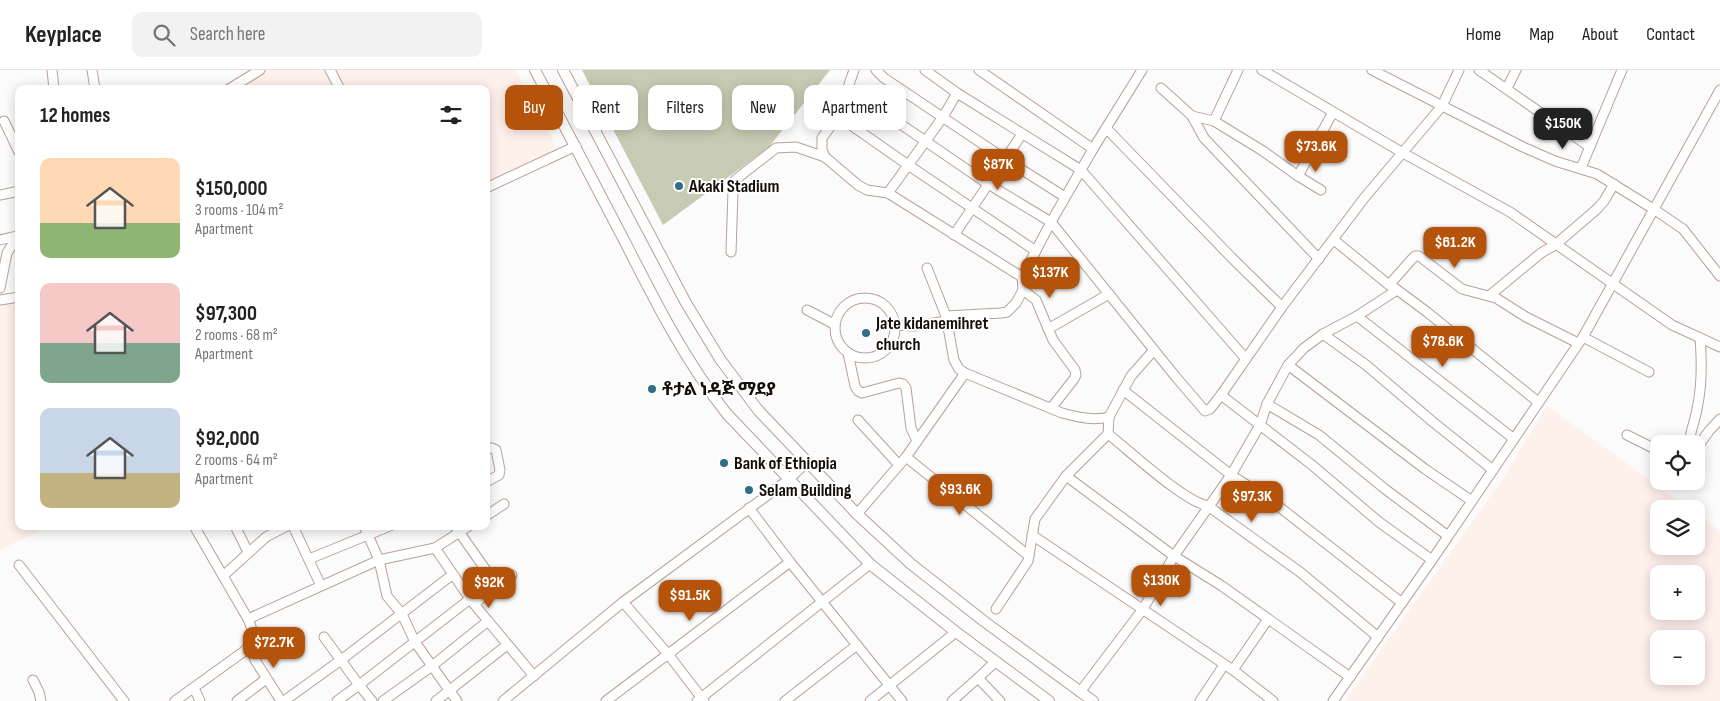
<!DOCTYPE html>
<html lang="en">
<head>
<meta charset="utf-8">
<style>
  :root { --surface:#fff; --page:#f2f2f2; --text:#222; --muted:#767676; --line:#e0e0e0; --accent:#b45309 }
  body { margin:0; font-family:"Sofia Sans Condensed","Noto Sans Ethiopic",sans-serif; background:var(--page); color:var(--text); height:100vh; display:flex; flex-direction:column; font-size:19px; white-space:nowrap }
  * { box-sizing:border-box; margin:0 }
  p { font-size:16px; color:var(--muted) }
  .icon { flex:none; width:28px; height:28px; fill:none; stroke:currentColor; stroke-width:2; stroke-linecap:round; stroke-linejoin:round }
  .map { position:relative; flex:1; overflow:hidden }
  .drawer { position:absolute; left:15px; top:15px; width:475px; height:445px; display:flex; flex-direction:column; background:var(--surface); border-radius:10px; box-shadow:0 2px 12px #0003 }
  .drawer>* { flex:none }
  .hud { position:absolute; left:505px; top:15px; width:475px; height:45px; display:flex; gap:10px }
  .controls { position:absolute; left:1650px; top:365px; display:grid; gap:10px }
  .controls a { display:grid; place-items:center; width:55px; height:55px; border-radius:10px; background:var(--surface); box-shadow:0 2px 12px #0003; font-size:25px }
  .price { position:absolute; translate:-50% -42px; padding:0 11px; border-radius:10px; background:var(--accent); color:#fff; font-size:16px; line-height:32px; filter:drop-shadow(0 1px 2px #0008) }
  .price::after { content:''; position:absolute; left:50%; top:30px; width:15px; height:11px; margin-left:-8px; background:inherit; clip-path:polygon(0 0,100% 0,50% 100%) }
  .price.current { background:#222; color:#fff }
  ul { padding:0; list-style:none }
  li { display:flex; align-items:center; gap:15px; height:125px; padding:0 25px }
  li span { display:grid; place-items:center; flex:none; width:140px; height:100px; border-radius:10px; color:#555 }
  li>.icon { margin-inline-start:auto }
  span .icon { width:60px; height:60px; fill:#fffc; stroke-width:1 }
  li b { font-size:21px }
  h2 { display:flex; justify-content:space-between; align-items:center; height:60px; padding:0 25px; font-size:21px }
  .tag { padding:0 18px; border-radius:10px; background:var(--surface); box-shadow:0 2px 12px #0003; font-size:18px; line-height:45px }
  .tag.current { background:var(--accent); color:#fff }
  header { display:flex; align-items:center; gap:30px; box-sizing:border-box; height:70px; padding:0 25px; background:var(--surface); border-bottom:1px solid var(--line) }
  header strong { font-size:24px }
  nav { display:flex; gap:28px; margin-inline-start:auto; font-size:18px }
  .search { width:350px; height:45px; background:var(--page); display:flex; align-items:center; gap:12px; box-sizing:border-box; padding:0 18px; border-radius:10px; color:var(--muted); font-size:19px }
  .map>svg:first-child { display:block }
  .built { fill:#fef0eb; fill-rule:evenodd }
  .green { fill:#c7cbb3 }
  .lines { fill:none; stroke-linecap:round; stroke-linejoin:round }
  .minor-casing { stroke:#b9a097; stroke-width:11 }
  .major-casing { stroke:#b9a097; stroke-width:12 }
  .minor { stroke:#fff; stroke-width:9 }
  .major { stroke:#fff; stroke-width:10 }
  .poi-dot { fill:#2f6e83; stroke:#fff; stroke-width:2 }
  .labels { text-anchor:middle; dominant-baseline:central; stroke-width:4; stroke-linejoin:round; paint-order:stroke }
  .poi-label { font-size:18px; font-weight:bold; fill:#150d09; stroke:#fff; text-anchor:start }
</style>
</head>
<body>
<header>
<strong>Keyplace</strong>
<div class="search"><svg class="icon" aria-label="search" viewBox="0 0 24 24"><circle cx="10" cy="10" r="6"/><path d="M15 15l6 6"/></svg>Search here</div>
<nav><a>Home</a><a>Map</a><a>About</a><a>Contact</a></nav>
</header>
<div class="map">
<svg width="1720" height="631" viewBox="0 0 1720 631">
  <rect width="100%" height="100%" fill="#fbfbfb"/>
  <g class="built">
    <polygon points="248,0 515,0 558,80 486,119 486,19 218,19"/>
    <polygon points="19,222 19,456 51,456 0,480 0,224"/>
    <path d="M 1547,336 L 1690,439 L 1659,439 L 1659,476 L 1696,476 L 1696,443 L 1720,461 L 1720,631 L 1345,631 L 1502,410 ZM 1659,504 L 1696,504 L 1696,541 L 1659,541 ZM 1659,569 L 1696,569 L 1696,606 L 1659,606 Z"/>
  </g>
  <polygon class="green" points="582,0 830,0 769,77 663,155"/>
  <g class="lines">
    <defs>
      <g id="minor">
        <polyline points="52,0 54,19"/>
        <polyline points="92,0 95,19"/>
        <polyline points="330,0 340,19"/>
        <polyline points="876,0 884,8 1005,89 1065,127"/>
        <polyline points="925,0 957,23 1081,100 1246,289"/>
        <polyline points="979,0 1093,79"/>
        <polyline points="1262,0 1403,83 1510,142 1672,255 1720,277"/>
        <polyline points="1372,0 1523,77 1555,91 1597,104 1655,140 1683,159 1720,206"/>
        <polyline points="1479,0 1590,77"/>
        <polyline points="848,18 988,114 1051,152 1175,306 1205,341 1210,339 1221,325 1282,237 1365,127 1442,36 1459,0"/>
        <polyline points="1161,18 1192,46 1204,68 1319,189"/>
        <polyline points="1507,18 1516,0"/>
        <polyline points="229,19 260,0"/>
        <polyline points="838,46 908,95 1036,181"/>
        <polyline points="1192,46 1214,51 1238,0"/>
        <polyline points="4,51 19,82"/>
        <polyline points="1214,51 1263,81 1298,106 1333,42"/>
        <polyline points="1106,58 1231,187 1282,237"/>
        <polyline points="825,87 822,80 822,68 838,46 854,0"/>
        <polyline points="1581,98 1622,0"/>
        <polyline points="1298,106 1321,120"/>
        <polyline points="486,118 576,76"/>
        <polyline points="888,123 943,47 957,23"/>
        <polyline points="0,125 19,121"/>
        <polyline points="954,165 1022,64"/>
        <polyline points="0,170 17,166"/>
        <polyline points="1334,170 1389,215 1412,189 1415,186 1419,186 1462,219 1496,228 1526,247 1578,273"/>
        <polyline points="731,182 733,121 735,110 776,78 796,77 825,87 858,115 867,120 888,123 1022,207"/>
        <polyline points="927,198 946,246 954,290 959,299 965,303"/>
        <polyline points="1392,216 1427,242 1538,332"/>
        <polyline points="0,218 7,183 19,164"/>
        <polyline points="1023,220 1036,230 1053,270 1075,300 1076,305 1074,309 1052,337"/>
        <polyline points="1489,226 1541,183 1555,175 1597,139 1604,131 1614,114"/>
        <circle cx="865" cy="258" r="30"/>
        <polyline points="0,230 19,227"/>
        <polyline points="807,240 834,254"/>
        <polyline points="946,246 1001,243 1007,242 1016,233 1023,220 1022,207 1051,152 1093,79 1142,0"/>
        <polyline points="1357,246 1514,369"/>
        <polyline points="895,255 914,256 947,251"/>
        <polyline points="1048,259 1109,224"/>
        <polyline points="1323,264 1366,295 1433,352 1493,400"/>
        <polyline points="1583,267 1649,302"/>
        <polyline points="848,283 855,316 858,321 862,323 899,313 903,314 906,318 911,358 917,371"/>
        <polyline points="1288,295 1425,399 1472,431"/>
        <polyline points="1123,320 1231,405 1273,432 1402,533"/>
        <polyline points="1221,325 1312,395 1379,452 1432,490"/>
        <polyline points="1267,334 1319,365 1385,419 1448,466"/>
        <polyline points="858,350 899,395"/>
        <path d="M 1108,364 C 1130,381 1183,431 1208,436 L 1300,502 L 1378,567"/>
        <polyline points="1627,365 1659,381"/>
        <path d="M 1689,374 C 1690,362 1695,351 1697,339 C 1702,316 1702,292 1700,268"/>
        <polyline points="486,379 492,378 496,380 500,400 499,405 486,412"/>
        <polyline points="1696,379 1709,361 1720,349"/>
        <polyline points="906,387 1029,486"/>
        <polyline points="1066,406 1174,486 1222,516 1350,607"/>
        <polyline points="749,438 790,492 902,631"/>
        <path d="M 857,444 L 906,387 L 965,303 L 1062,343 C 1077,347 1094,351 1109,347 L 1131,306 L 1154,280"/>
        <polyline points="486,446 504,434"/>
        <polyline points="235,456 248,482"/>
        <polyline points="293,456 321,516"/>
        <polyline points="364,456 379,490 387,526 402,544 415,572 432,596 383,631"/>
        <polyline points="455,456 497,516"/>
        <polyline points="1032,465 1233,600 1273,631"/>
        <polyline points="435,478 470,529 488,551"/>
        <polyline points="309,489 390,456"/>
        <polyline points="19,495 124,631"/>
        <polyline points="223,506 266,467 287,456"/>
        <polyline points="623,532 668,584 704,631"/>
        <polyline points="474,534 512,505"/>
        <polyline points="996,539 1028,491 1035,449 1066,406 1108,364 1109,347"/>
        <polyline points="248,549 379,490 435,478 469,456"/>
        <polyline points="324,567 359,615 470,529"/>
        <polyline points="251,575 255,590 281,631"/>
        <polyline points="1233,600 1268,549"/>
        <polyline points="978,608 995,592"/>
        <polyline points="33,610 39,622 41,631"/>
        <polyline points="194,618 200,631"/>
        <polyline points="1080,622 1143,539 1174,486 1231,405 1260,355 1267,334 1288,295 1304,278 1323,264 1357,246 1397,220"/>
        <path d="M 175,631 L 243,582 C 256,570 255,565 248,549 L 194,456"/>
        <polyline points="237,631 266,609"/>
        <polyline points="284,631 341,590 452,505"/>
        <polyline points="337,631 359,615 372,631"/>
        <polyline points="436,631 507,575"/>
        <polyline points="457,631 432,596 488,551 534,606"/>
        <polyline points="503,631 623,532 788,410 806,393"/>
        <polyline points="606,631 790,492"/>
        <polyline points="697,631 870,494"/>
        <polyline points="785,631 857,575"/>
        <polyline points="870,631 956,562"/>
        <polyline points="952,631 978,608 1000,631"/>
        <polyline points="1200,631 1224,595"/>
        <polyline points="1333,631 1432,490 1583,267 1720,20"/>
      </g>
      <g id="major">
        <path d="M 535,0 C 565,57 595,114 625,172 C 655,231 685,291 727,344 L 870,494 L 956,562 L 1049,631"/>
        <polyline points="563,0 686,233 720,289 758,340 857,444 911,494 985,552 1093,631"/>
      </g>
    </defs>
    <use href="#minor" class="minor-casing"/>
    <use href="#major" class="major-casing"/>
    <use href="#minor" class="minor"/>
    <use href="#major" class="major"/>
  </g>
  <g class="poi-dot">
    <circle cx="679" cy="116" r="5"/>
    <circle cx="866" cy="263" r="5"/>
    <circle cx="652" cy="319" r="5"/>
    <circle cx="724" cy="393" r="5"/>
    <circle cx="749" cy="420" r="5"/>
  </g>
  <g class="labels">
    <g class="poi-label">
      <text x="689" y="116">Akaki Stadium</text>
      <text x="876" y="253">Jate kidanemihret<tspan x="876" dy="21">church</tspan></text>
      <text x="662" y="319">ቶታል ነዳጅ ማደያ</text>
      <text x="734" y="393">Bank of Ethiopia</text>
      <text x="759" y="420">Selam Building</text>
    </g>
  </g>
</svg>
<div class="controls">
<a><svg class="icon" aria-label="locate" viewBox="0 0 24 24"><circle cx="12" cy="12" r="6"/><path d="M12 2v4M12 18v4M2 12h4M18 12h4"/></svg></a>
<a><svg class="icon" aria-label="layers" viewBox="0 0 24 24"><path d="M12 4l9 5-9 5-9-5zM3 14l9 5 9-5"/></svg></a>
<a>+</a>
<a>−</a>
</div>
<b class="price current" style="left:1563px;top:80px">$150K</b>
<b class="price" style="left:1316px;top:103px">$73.6K</b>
<b class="price" style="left:998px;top:121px">$87K</b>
<b class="price" style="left:1455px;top:199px">$61.2K</b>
<b class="price" style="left:1050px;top:229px">$137K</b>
<b class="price" style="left:1443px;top:298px">$78.6K</b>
<b class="price" style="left:960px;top:446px">$93.6K</b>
<b class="price" style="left:1252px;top:453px">$97.3K</b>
<b class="price" style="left:1161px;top:537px">$130K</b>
<b class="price" style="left:489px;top:539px">$92K</b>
<b class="price" style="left:690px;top:552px">$91.5K</b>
<b class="price" style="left:274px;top:599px">$72.7K</b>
<div class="hud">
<a class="tag current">Buy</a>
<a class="tag">Rent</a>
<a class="tag">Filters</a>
<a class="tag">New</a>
<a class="tag">Apartment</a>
</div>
<section class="drawer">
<h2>12 homes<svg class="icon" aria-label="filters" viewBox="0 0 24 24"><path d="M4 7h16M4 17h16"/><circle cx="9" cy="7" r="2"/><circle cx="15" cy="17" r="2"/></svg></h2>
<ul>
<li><span style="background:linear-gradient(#ffd9b3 65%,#8fb573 0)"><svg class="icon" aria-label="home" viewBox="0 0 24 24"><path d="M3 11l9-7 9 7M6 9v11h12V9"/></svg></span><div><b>$150,000</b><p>3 rooms · 104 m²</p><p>Apartment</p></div></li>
<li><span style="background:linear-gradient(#f6c9c9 60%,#7fa58c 0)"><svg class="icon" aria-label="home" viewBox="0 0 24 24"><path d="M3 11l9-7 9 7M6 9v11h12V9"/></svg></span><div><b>$97,300</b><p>2 rooms · 68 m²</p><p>Apartment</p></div></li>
<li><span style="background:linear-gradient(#c9d6e8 65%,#c2b280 0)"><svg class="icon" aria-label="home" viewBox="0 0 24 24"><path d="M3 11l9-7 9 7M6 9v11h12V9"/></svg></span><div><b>$92,000</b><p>2 rooms · 64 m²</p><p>Apartment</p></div></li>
</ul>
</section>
</div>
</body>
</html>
